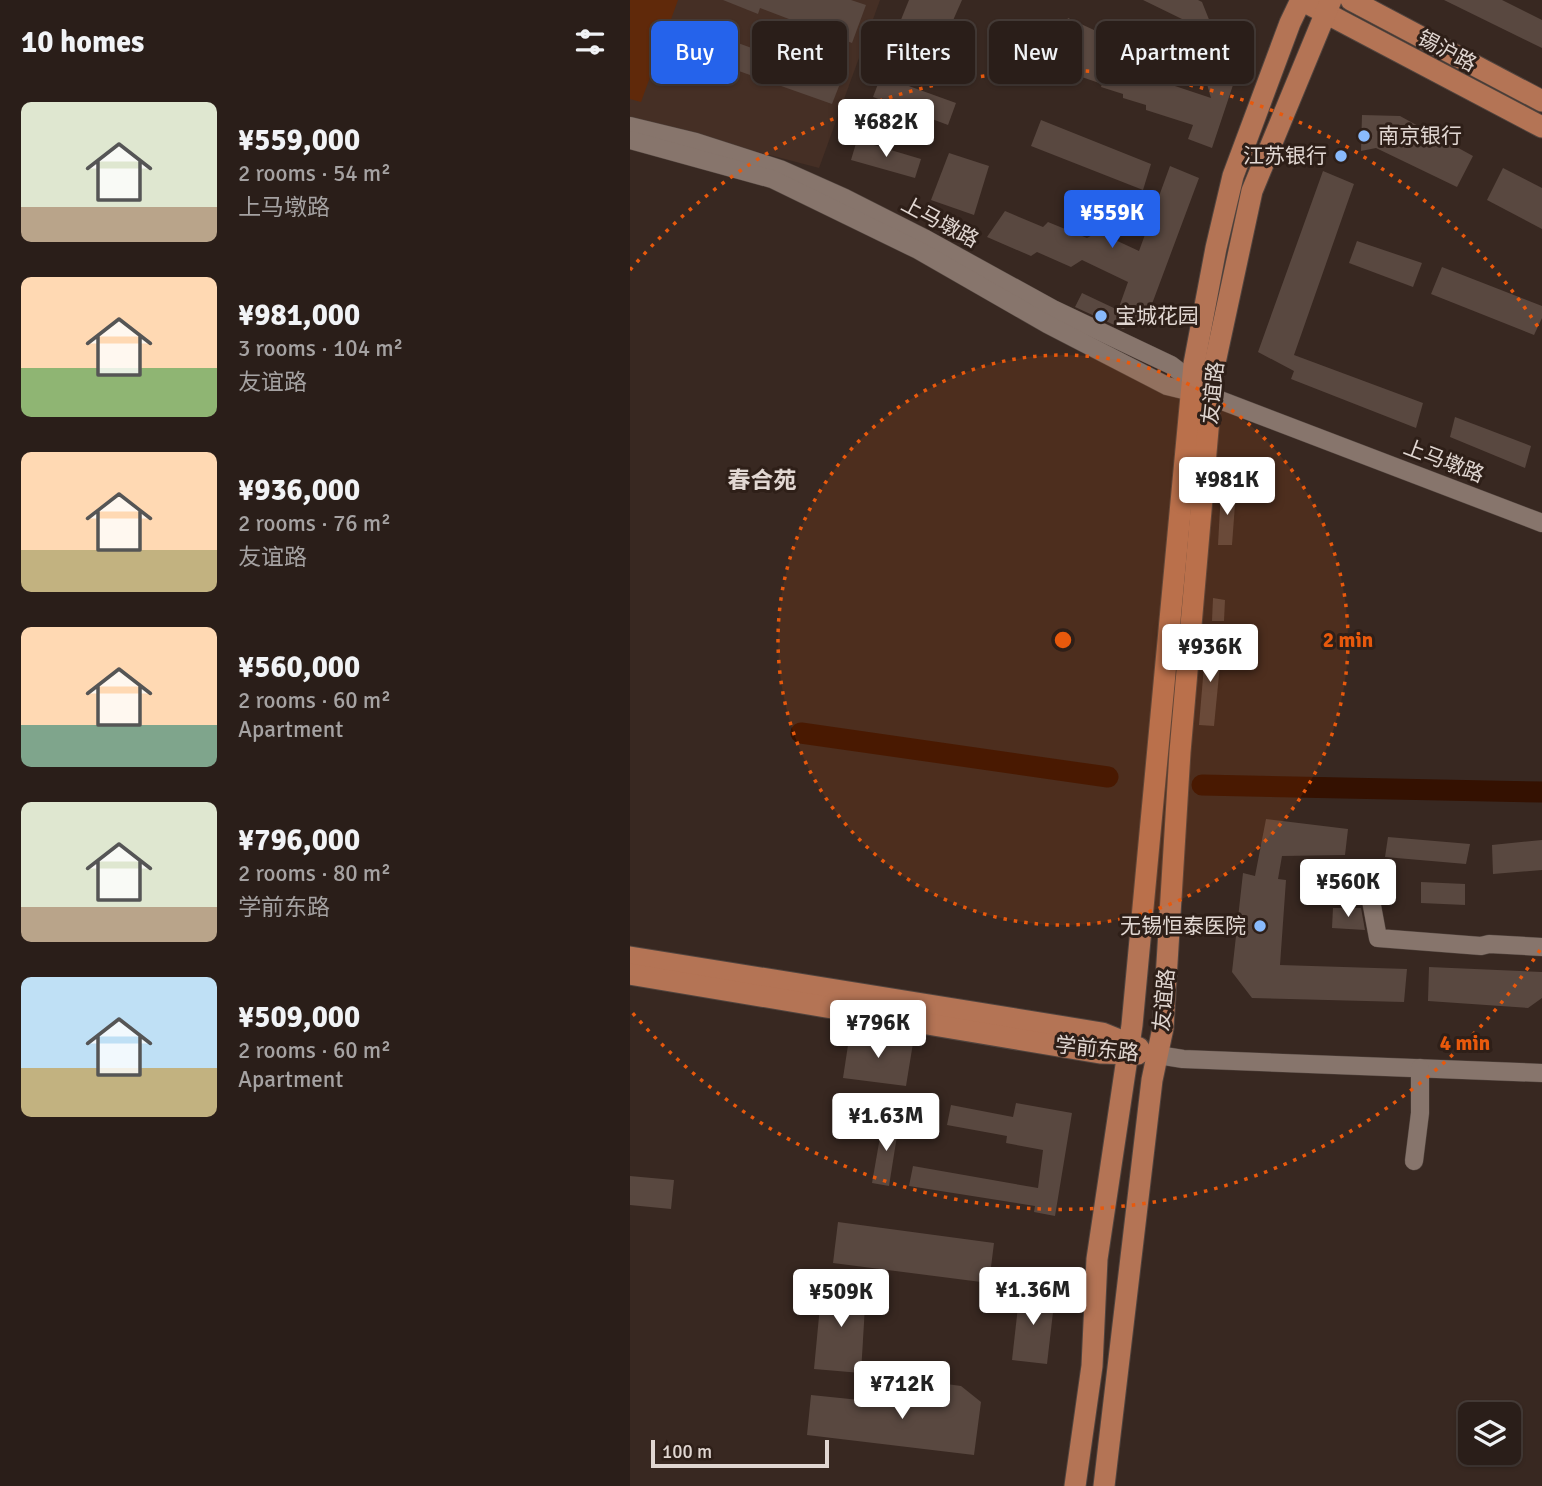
<!DOCTYPE html>
<html lang="en">
<head>
<meta charset="utf-8">
<style>
  :root { --surface:#2a1e19; --page:#362b26; --text:#f1f3f6; --muted:#a5a2a2; --line:#463c38; --accent:#2563eb }
  body { margin:0; font-family:Signika,"Noto Sans SC",sans-serif; background:var(--page); color:var(--text); height:100vh; display:flex; flex-direction:column; font-size:26px; white-space:nowrap }
  * { box-sizing:border-box; margin:0 }
  p { font-size:23px; color:var(--muted) }
  .icon { flex:none; width:38px; height:38px; fill:none; stroke:currentColor; stroke-width:2; stroke-linecap:round; stroke-linejoin:round }
  .map { position:relative; flex:1; overflow:hidden }
  .sheet { display:flex; flex-direction:column; background:var(--surface); width:630px }
  .sheet>* { flex:none }
  .banner { position:absolute; left:21px; top:21px; width:665px; height:63px; display:flex; gap:14px }
  .buttons { position:absolute; left:828px; top:1402px; display:grid; gap:14px }
  .buttons a { display:grid; place-items:center; width:63px; height:63px; border-radius:10px; background:var(--surface); box-shadow:0 2px 5px #0004,0 0 0 2px var(--line); font-size:35px }
  .scale { position:absolute; left:21px; bottom:18px; width:178px; box-sizing:border-box; padding-left:7px; border:4px solid #e1d7d2; border-top:0; font-size:19px; line-height:24px; white-space:nowrap; color:#e1d7d2; -webkit-text-stroke:5px #2e1f18; paint-order:stroke }
  .price { position:absolute; translate:-50% -60px; padding:0 16px; border-radius:7px; background:#fff; color:#222; font-size:23px; line-height:46px; filter:drop-shadow(0 2px 4px #0008) }
  .price::after { content:''; position:absolute; left:50%; top:42px; width:21px; height:16px; margin-left:-10px; background:inherit; clip-path:polygon(0 0,100% 0,50% 100%) }
  .price.on { background:var(--accent); color:#fff }
  ul { padding:0; list-style:none }
  li { display:flex; align-items:center; gap:21px; height:175px; padding:0 21px }
  li span { display:grid; place-items:center; flex:none; width:196px; height:140px; border-radius:10px; color:#555 }
  li>.icon { margin-inline-start:auto }
  span .icon { width:84px; height:84px; fill:#fffc; stroke-width:1 }
  li b { font-size:30px }
  h2 { display:flex; justify-content:space-between; align-items:center; height:84px; padding:0 21px; font-size:30px }
  .chip { padding:0 24px; border-radius:10px; background:var(--surface); box-shadow:0 2px 5px #0004,0 0 0 2px var(--line); font-size:24px; line-height:63px }
  .chip.on { background:var(--accent); color:#fff }
  main { display:flex; flex:1; min-height:0 }
  .map>svg:first-child { display:block }
  .built { fill:#452f25 }
  .green { fill:#60290a }
  .lines { fill:none; stroke-linecap:round; stroke-linejoin:round }
  .river { stroke:#341101; stroke-width:21 }
  .building { fill:#594840 }
  .minor-casing { stroke:#51443e; stroke-width:19 }
  .major-casing { stroke:#51443e; stroke-width:23 }
  .minor { stroke:#87756c; stroke-width:18 }
  .major { stroke:#b47455; stroke-width:21 }
  .ring { fill:none; stroke:#e8590c; stroke-width:3.5; stroke-dasharray:3.5 7 }
  .poi-dot { fill:#89bafc; stroke:#2e1f18; stroke-width:2.5 }
  .labels { text-anchor:middle; dominant-baseline:central; stroke-width:6; stroke-linejoin:round; paint-order:stroke }
  .street-label { font-size:21px; fill:#e1d7d2; stroke:#2e1f18 }
  .poi-label { font-size:21px; fill:#e1d7d2; stroke:#2e1f18; text-anchor:start }
  .neighbourhood-label { font-size:23px; font-weight:bold; fill:#e1d7d2; stroke:#2e1f18 }
  .centre { fill:#e8590c; stroke:#2e1f18; stroke-width:3.5 }
  .ring-label { font-size:21px; text-anchor:middle; font-weight:bold; fill:#e8590c; stroke:#2e1f18; stroke-width:6; stroke-linejoin:round; paint-order:stroke }
</style>
</head>
<body>
<main>
<section class="sheet">
<h2>10 homes<svg class="icon" aria-label="filters" viewBox="0 0 24 24"><path d="M4 7h16M4 17h16"/><circle cx="9" cy="7" r="2"/><circle cx="15" cy="17" r="2"/></svg></h2>
<ul>
<li><span style="background:linear-gradient(#dfe7d0 75%,#b9a48a 0)"><svg class="icon" aria-label="home" viewBox="0 0 24 24"><path d="M3 11l9-7 9 7M6 9v11h12V9"/></svg></span><div><b>¥559,000</b><p>2 rooms · 54 m²</p><p>上马墩路</p></div></li>
<li><span style="background:linear-gradient(#ffd9b3 65%,#8fb573 0)"><svg class="icon" aria-label="home" viewBox="0 0 24 24"><path d="M3 11l9-7 9 7M6 9v11h12V9"/></svg></span><div><b>¥981,000</b><p>3 rooms · 104 m²</p><p>友谊路</p></div></li>
<li><span style="background:linear-gradient(#ffd9b3 70%,#c2b280 0)"><svg class="icon" aria-label="home" viewBox="0 0 24 24"><path d="M3 11l9-7 9 7M6 9v11h12V9"/></svg></span><div><b>¥936,000</b><p>2 rooms · 76 m²</p><p>友谊路</p></div></li>
<li><span style="background:linear-gradient(#ffd9b3 70%,#7fa58c 0)"><svg class="icon" aria-label="home" viewBox="0 0 24 24"><path d="M3 11l9-7 9 7M6 9v11h12V9"/></svg></span><div><b>¥560,000</b><p>2 rooms · 60 m²</p><p>Apartment</p></div></li>
<li><span style="background:linear-gradient(#dfe7d0 75%,#b9a48a 0)"><svg class="icon" aria-label="home" viewBox="0 0 24 24"><path d="M3 11l9-7 9 7M6 9v11h12V9"/></svg></span><div><b>¥796,000</b><p>2 rooms · 80 m²</p><p>学前东路</p></div></li>
<li><span style="background:linear-gradient(#bfe0f5 65%,#c2b280 0)"><svg class="icon" aria-label="home" viewBox="0 0 24 24"><path d="M3 11l9-7 9 7M6 9v11h12V9"/></svg></span><div><b>¥509,000</b><p>2 rooms · 60 m²</p><p>Apartment</p></div></li>
</ul>
</section>
<div class="map">
<svg width="912" height="1486" viewBox="0 0 912 1486">
  <rect width="100%" height="100%" fill="#382821"/>
  <polygon class="built" points="0,0 250,0 189,168 0,118"/>
  <polygon class="green" points="0,0 48,0 11,102 0,99"/>
  <g class="lines">
    <g class="river">
      <polyline points="171,733 478,777"/>
      <polyline points="572,785 912,792"/>
    </g>
  </g>
  <g class="building">
    <polygon points="93,0 221,0 236,5 222,43 130,8 128,14"/>
    <polygon points="279,0 332,0 313,43 268,27"/>
    <polygon points="513,0 568,0 572,2 604,82 582,148 558,139 563,125 516,110 516,105 493,98 493,94 471,87 472,84 446,75 446,70 419,62 438,18 477,36 475,41 498,49 496,52 521,59 519,66 544,74 524,79 581,98 572,67 559,70 550,44 563,39 554,20"/>
    <polygon points="814,0 872,0 912,20 912,48"/>
    <polygon points="100,42 107,45 108,43 211,81 202,104 106,70 101,84 85,79"/>
    <polygon points="251,76 326,103 318,125 243,97"/>
    <polygon points="732,115 770,116 843,156 827,187 746,148 731,151"/>
    <polygon points="411,120 521,164 513,190 401,146"/>
    <polygon points="227,140 291,159 285,178 221,160"/>
    <polygon points="319,153 359,166 344,215 301,200"/>
    <polygon points="540,166 569,178 516,320 493,329 445,307 452,293 488,310 498,282 452,260 441,267 407,252 401,256 357,237 375,211 413,227 418,222 457,238 468,232 509,251"/>
    <polygon points="873,168 912,188 912,229 857,200"/>
    <polygon points="693,171 724,184 664,355 793,403 786,428 661,379 664,371 628,352"/>
    <polygon points="727,241 792,263 783,287 719,263"/>
    <polygon points="812,267 912,306 912,318 904,335 801,294"/>
    <polygon points="825,417 901,446 895,468 820,437"/>
    <polygon points="591,490 606,491 602,545 588,545"/>
    <polygon points="583,598 595,600 594,621 582,621"/>
    <polygon points="576,642 592,644 584,726 569,725"/>
    <polygon points="636,819 718,829 715,855 652,856 648,879 656,880 650,965 777,969 774,1002 622,998 602,972 613,873 625,876"/>
    <polygon points="758,837 840,844 836,864 755,857"/>
    <polygon points="912,840 912,870 863,874 862,845"/>
    <polygon points="791,882 835,884 835,905 791,903"/>
    <polygon points="703,908 731,908 735,930 702,928"/>
    <polygon points="799,967 912,972 912,998 898,1008 798,1001"/>
    <polygon points="220,1032 283,1043 276,1086 213,1078"/>
    <polygon points="386,1103 442,1113 425,1216 404,1212 405,1206 279,1186 283,1166 408,1188 413,1150 376,1143 377,1136 317,1125 321,1105 383,1117"/>
    <polygon points="253,1120 269,1123 259,1186 242,1183"/>
    <polygon points="0,1176 44,1180 41,1209 0,1205"/>
    <polygon points="208,1222 364,1243 359,1283 203,1263"/>
    <polygon points="192,1285 236,1289 231,1373 184,1369"/>
    <polygon points="390,1289 425,1295 417,1364 382,1360"/>
    <polygon points="302,1382 331,1386 351,1402 344,1455 177,1435 181,1395 298,1407"/>
  </g>
  <g class="lines">
    <defs>
      <g id="minor">
        <polyline points="0,126 66,142 150,169 215,198 294,238 423,309 541,365 571,388"/>
        <polyline points="0,140 142,179 288,250 417,324 537,386 582,397 912,523"/>
        <polyline points="737,879 748,938 851,946 859,944 912,947"/>
        <polyline points="528,1055 553,1059 912,1073"/>
        <polyline points="784,1161 790,1113 790,1068"/>
      </g>
      <g id="major">
        <polyline points="721,0 912,101"/>
        <polyline points="0,957 472,1033 509,1048"/>
        <polyline points="0,974 470,1053 508,1054"/>
        <polyline points="445,1486 462,1366 467,1259 502,1025 564,364 586,248 603,176 660,23 671,0 912,127"/>
        <polyline points="474,1486 522,1080 533,1028 550,752 583,372 622,191 701,0"/>
      </g>
    </defs>
    <use href="#minor" class="minor-casing"/>
    <use href="#major" class="major-casing"/>
    <use href="#minor" class="minor"/>
    <use href="#major" class="major"/>
  </g>
  <circle cx="433" cy="640" r="285" fill="#e8590c" fill-opacity=".12"/>
  <g class="ring">
    <circle cx="433" cy="640" r="285"/>
    <path d="M910 950A569 569 0 0 1 0 1010M0 270A569 569 0 0 1 910 330"/>
  </g>
  <g class="poi-dot">
    <circle cx="734" cy="136" r="7"/>
    <circle cx="711" cy="156" r="7"/>
    <circle cx="471" cy="316" r="7"/>
    <circle cx="630" cy="926" r="7"/>
  </g>
  <g class="labels">
    <g class="street-label">
      <text transform="translate(817 51) rotate(28)">锡沪路</text>
      <text transform="translate(310 222) rotate(28)">上马墩路</text>
      <text transform="translate(583 393) rotate(-84)">友谊路</text>
      <text transform="translate(814 461) rotate(21)">上马墩路</text>
      <text transform="translate(534 1000) rotate(-85)">友谊路</text>
      <text transform="translate(467 1049) rotate(6)">学前东路</text>
    </g>
    <g class="poi-label">
      <text x="748" y="136">南京银行</text>
      <text x="697" y="156" text-anchor="end">江苏银行</text>
      <text x="485" y="316">宝城花园</text>
      <text x="616" y="926" text-anchor="end">无锡恒泰医院</text>
    </g>
    <g class="neighbourhood-label">
      <text x="132" y="480">春合苑</text>
    </g>
  </g>
  <circle cx="433" cy="640" r="10" class="centre"/>
  <g class="ring-label">
    <text x="718" y="647">2 min</text>
    <text x="835" y="1050">4 min</text>
  </g>
</svg>
<div class="buttons">
<a><svg class="icon" aria-label="layers" viewBox="0 0 24 24"><path d="M12 4l9 5-9 5-9-5zM3 14l9 5 9-5"/></svg></a>
</div>
<div class="scale">100 m</div>
<b class="price" style="left:256px;top:159px">¥682K</b>
<b class="price on" style="left:482px;top:250px">¥559K</b>
<b class="price" style="left:597px;top:517px">¥981K</b>
<b class="price" style="left:580px;top:684px">¥936K</b>
<b class="price" style="left:718px;top:919px">¥560K</b>
<b class="price" style="left:248px;top:1060px">¥796K</b>
<b class="price" style="left:256px;top:1153px">¥1.63M</b>
<b class="price" style="left:403px;top:1327px">¥1.36M</b>
<b class="price" style="left:211px;top:1329px">¥509K</b>
<b class="price" style="left:272px;top:1421px">¥712K</b>
<div class="banner">
<a class="chip on">Buy</a>
<a class="chip">Rent</a>
<a class="chip">Filters</a>
<a class="chip">New</a>
<a class="chip">Apartment</a>
</div>
</div>
</main>
</body>
</html>
